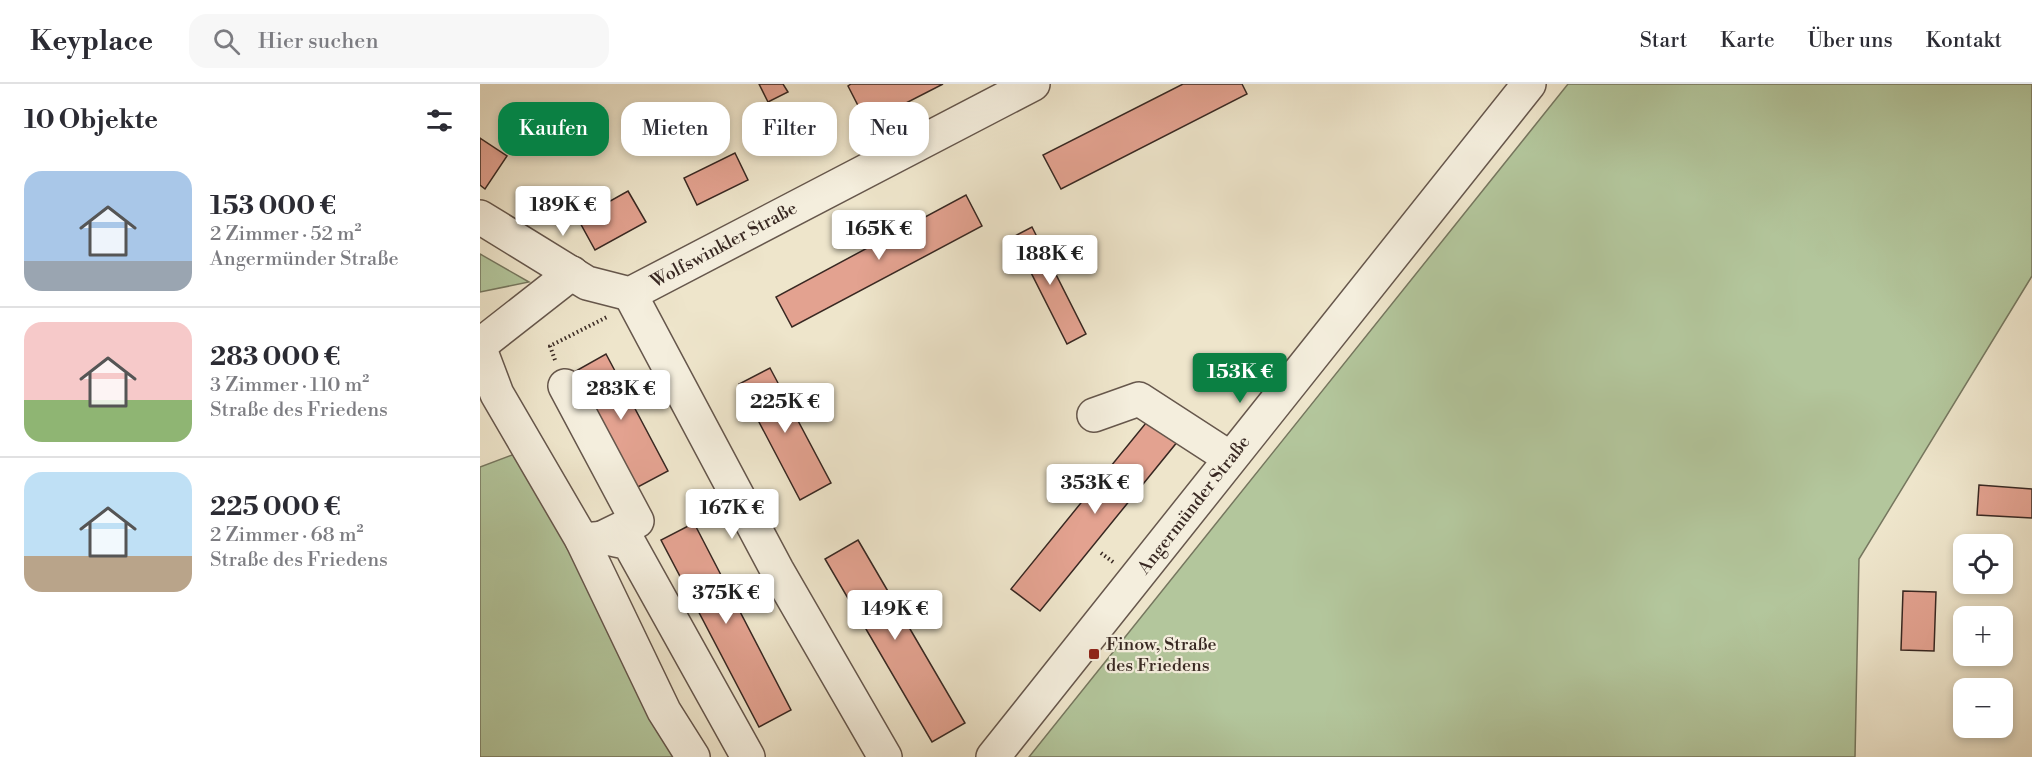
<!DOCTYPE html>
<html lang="de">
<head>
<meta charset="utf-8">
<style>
  :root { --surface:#fff; --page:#f7f7f7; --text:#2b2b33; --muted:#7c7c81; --line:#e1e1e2; --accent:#0b8043 }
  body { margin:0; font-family:"Libre Bodoni",serif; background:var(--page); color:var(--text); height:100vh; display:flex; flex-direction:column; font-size:22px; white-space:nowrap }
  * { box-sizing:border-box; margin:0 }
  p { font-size:20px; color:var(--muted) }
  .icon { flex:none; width:33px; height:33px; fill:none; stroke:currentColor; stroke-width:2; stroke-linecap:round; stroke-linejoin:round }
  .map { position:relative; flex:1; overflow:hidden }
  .drawer { display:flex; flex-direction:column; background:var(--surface); width:480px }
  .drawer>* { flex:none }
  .top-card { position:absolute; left:18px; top:18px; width:570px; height:54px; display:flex; gap:12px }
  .controls { position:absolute; left:1473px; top:450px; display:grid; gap:12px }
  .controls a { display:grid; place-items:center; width:60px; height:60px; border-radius:12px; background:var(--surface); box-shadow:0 3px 9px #0003; font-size:30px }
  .price { position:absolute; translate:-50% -51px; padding:0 14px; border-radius:6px; background:#fff; color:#222; font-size:20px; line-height:39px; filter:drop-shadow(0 2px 3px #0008) }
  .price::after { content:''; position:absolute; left:50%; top:36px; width:18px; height:14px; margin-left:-9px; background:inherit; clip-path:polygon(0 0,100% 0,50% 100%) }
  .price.on { background:var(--accent); color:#fff }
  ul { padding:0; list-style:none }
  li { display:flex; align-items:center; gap:18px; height:150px; padding:0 24px }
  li+li { border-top:2px solid var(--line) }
  li span { display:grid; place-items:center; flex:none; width:168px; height:120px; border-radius:18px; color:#555 }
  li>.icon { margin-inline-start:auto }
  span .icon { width:72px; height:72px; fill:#fffc; stroke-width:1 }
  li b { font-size:26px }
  h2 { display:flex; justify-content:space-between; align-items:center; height:72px; padding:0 24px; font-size:26px }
  .tag { padding:0 21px; border-radius:18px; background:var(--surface); box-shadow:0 3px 9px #0003; font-size:21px; line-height:54px }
  .tag.on { background:var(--accent); color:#fff }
  header { display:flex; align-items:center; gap:36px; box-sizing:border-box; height:84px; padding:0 30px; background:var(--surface); border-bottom:2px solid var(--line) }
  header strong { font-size:28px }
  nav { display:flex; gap:33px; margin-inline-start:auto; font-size:21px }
  .search { width:420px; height:54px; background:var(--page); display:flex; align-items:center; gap:15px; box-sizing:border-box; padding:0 21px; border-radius:18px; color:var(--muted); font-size:22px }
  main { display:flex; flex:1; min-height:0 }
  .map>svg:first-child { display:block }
  .green { fill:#b3c69c; stroke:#76775f; stroke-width:1.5 }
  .building { fill:#e3a290; stroke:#382822; stroke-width:1.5 }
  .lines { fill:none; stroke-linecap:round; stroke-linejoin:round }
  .minor-casing { stroke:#66574c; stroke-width:36 }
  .path { stroke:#382822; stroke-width:4; stroke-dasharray:1.5 3; stroke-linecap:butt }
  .minor { stroke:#f4eedd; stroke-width:33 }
  .poi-dot { fill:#8f2418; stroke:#f4eedd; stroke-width:2 }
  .labels { text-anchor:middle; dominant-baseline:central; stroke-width:4.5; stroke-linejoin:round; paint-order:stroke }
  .street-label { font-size:18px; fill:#382822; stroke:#f4eedd }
  .poi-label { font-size:18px; fill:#382822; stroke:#f4eedd; text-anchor:start }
</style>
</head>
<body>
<header>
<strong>Keyplace</strong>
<div class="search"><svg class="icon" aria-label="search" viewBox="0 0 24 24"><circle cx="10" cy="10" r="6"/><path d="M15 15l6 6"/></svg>Hier suchen</div>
<nav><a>Start</a><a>Karte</a><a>Über uns</a><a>Kontakt</a></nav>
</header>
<main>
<section class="drawer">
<h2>10 Objekte<svg class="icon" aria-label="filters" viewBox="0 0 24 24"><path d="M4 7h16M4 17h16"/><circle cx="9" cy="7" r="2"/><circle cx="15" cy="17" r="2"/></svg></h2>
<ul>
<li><span style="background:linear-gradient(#a9c7e8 75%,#9aa5b1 0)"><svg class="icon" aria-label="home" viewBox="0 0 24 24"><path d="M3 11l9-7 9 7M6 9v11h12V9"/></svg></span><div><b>153 000 €</b><p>2 Zimmer · 52 m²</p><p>Angermünder Straße</p></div></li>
<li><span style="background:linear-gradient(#f6c9c9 65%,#8fb573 0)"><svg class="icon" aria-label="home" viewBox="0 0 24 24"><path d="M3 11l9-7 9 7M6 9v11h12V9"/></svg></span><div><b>283 000 €</b><p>3 Zimmer · 110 m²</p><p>Straße des Friedens</p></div></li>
<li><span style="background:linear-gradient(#bfe0f5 70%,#b9a48a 0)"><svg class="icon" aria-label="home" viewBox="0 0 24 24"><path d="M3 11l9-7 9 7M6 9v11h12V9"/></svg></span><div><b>225 000 €</b><p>2 Zimmer · 68 m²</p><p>Straße des Friedens</p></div></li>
</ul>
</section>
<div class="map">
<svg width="1552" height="673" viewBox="0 0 1552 673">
  <rect width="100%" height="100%" fill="#eee5cb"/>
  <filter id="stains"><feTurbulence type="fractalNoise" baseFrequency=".00333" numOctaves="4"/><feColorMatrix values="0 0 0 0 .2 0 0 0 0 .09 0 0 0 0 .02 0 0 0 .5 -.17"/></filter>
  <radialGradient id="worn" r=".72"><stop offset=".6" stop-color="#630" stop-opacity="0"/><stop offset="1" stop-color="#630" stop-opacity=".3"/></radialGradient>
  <g class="green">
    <polygon points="1088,0 1552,0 1552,192 1379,475 1375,673 549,673"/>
    <polygon points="0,170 49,198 0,208"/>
    <polygon points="51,364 213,673 0,673 0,383"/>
  </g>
  <g class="building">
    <polygon points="279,0 303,0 308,8 288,18"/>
    <polygon points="371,0 463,0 387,39 368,2"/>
    <polygon points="703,0 762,0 767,10 581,105 563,71"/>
    <polygon points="0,54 27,72 5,105 0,101"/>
    <polygon points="255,69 268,96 217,121 204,94"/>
    <polygon points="148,107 166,138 115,166 98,135"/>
    <polygon points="486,111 502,142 312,243 296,213"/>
    <polygon points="552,143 606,250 587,260 533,153"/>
    <polygon points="126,270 188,387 156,404 94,288"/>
    <polygon points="290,284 351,399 320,416 259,300"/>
    <polygon points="670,334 698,357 560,527 531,505"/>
    <polygon points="1499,401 1552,405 1552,434 1497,431"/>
    <polygon points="214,439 311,626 279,643 181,456"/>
    <polygon points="378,456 485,639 452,658 345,475"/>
    <polygon points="1423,507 1456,508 1454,567 1421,566"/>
  </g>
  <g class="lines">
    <defs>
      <g id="minor">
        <polyline points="0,133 107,199 150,210 553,0"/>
        <polyline points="150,210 297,486 405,673"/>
        <polyline points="0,261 92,189"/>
        <polyline points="0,265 17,310 102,456 126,454 149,459 268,673"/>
        <polyline points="85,302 157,437 120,455"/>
        <polyline points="614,331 659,315 750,374"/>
        <polyline points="102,456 184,627 213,673"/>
        <polyline points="513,673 1049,0"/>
      </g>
    </defs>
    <use href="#minor" class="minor-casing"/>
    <g class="path">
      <polyline points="75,276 70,262 127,233"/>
      <polyline points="621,469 633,478"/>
    </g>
    <use href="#minor" class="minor"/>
  </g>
  <rect class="poi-dot" x="608" y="564" width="12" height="12" rx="3"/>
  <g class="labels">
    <g class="street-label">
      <text transform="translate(244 161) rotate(-28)">Wolfswinkler Straße</text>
      <text transform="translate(714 421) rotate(-52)">Angermünder Straße</text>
    </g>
    <g class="poi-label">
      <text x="626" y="560">Finow, Straße<tspan x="626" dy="21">des Friedens</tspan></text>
    </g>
  </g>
  <rect width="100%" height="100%" filter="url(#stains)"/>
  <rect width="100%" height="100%" fill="url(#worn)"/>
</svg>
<div class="controls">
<a><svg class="icon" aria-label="locate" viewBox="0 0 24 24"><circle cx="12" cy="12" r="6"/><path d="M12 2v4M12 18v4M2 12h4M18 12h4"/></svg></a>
<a>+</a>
<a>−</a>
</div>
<b class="price" style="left:83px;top:153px">189K €</b>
<b class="price" style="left:399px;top:177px">165K €</b>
<b class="price" style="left:570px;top:202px">188K €</b>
<b class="price on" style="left:760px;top:320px">153K €</b>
<b class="price" style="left:141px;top:337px">283K €</b>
<b class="price" style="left:305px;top:350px">225K €</b>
<b class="price" style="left:615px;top:431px">353K €</b>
<b class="price" style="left:252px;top:456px">167K €</b>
<b class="price" style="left:246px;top:541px">375K €</b>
<b class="price" style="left:415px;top:557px">149K €</b>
<div class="top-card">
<a class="tag on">Kaufen</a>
<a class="tag">Mieten</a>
<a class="tag">Filter</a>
<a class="tag">Neu</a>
</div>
</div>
</main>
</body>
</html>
